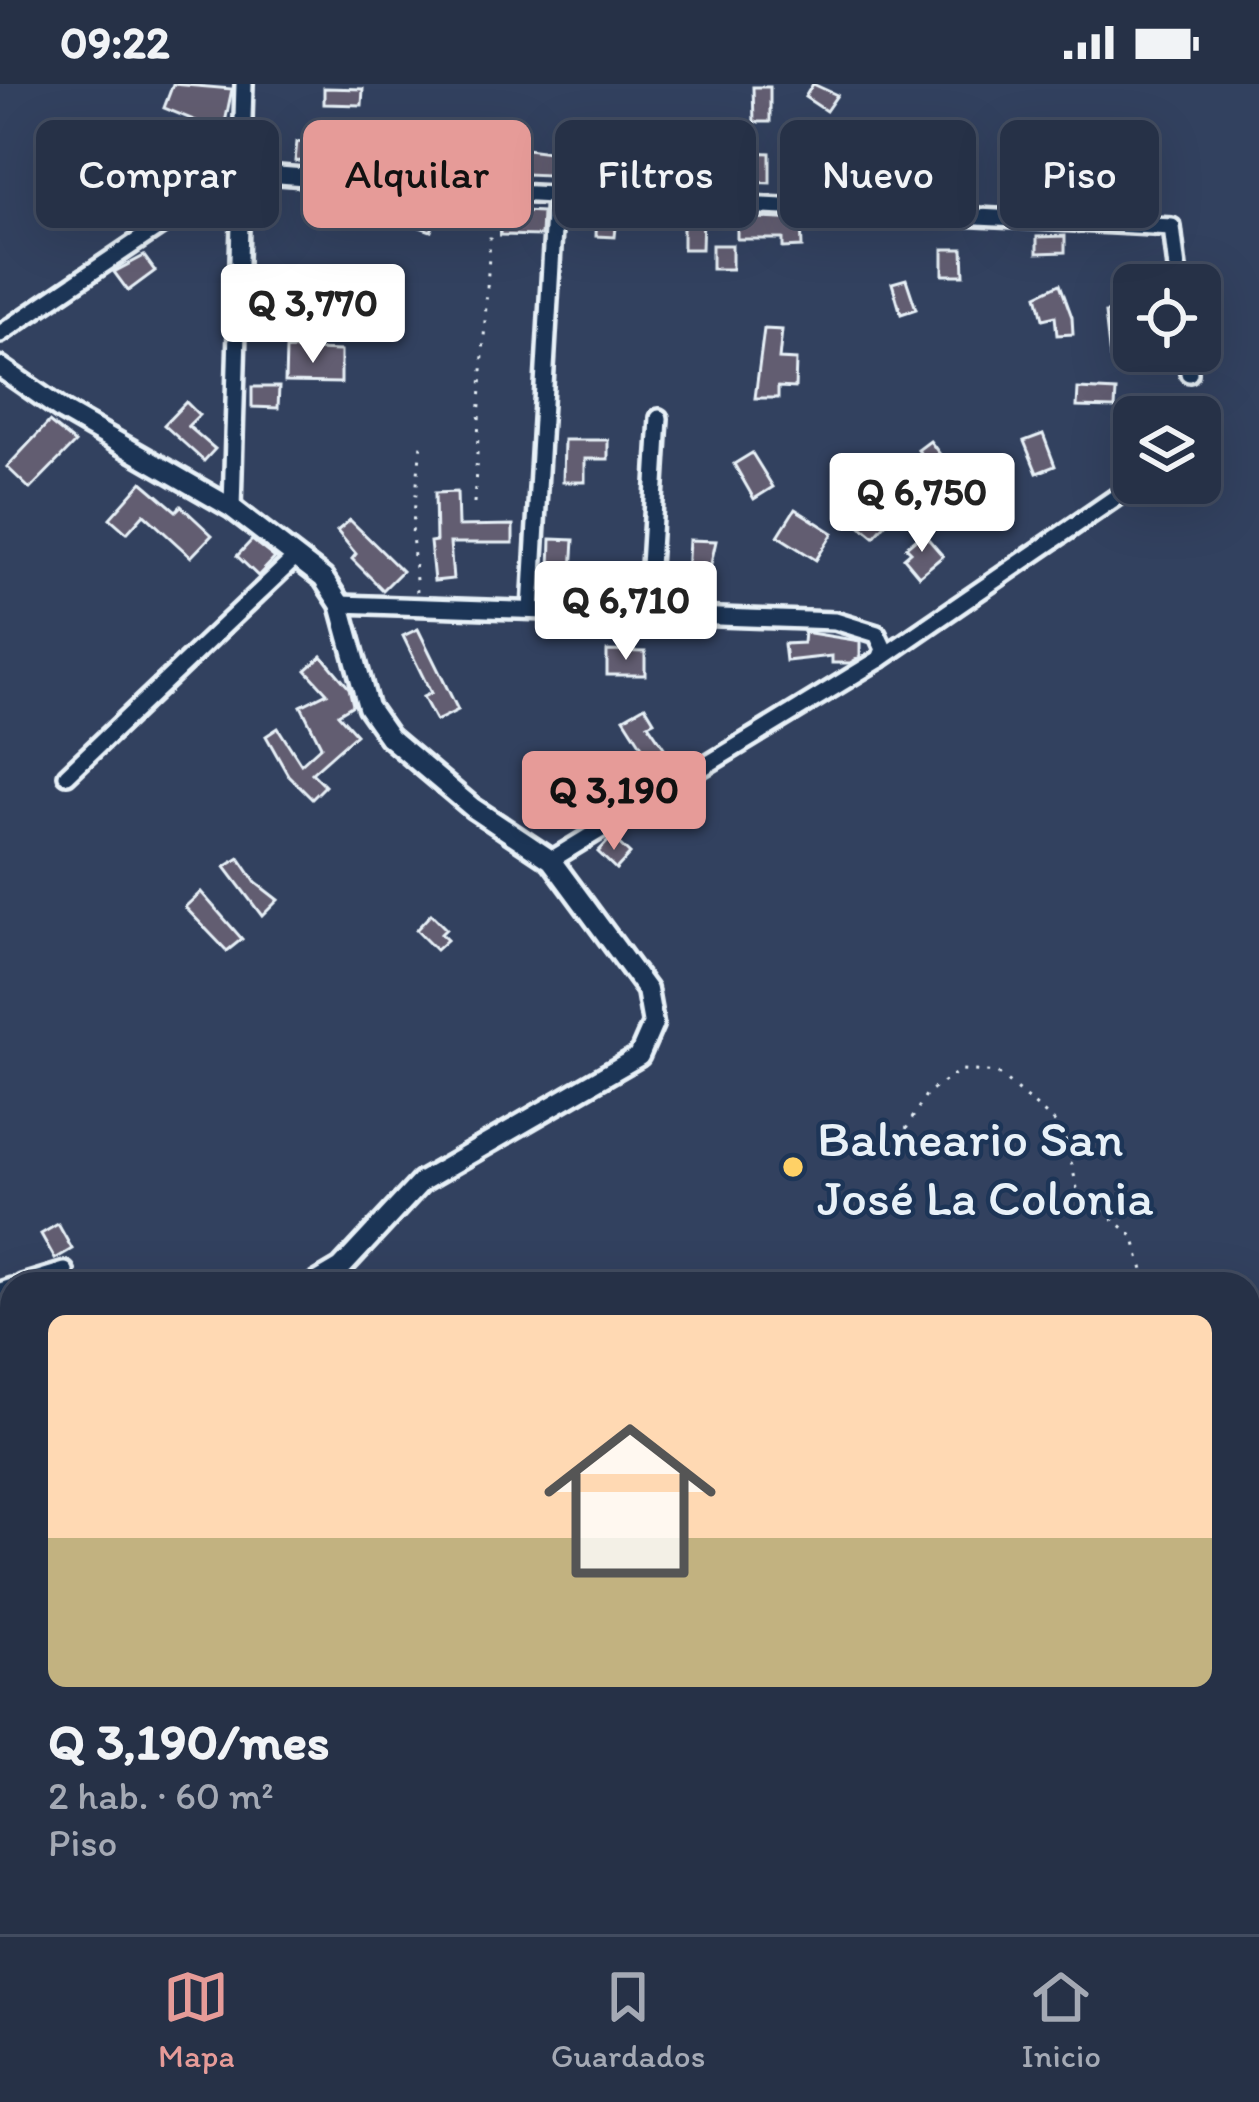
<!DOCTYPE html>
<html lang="es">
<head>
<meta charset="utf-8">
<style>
  :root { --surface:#263147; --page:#2e394e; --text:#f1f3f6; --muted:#a4a9b4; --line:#424c60; --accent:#e69b98 }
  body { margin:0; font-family:Itim,sans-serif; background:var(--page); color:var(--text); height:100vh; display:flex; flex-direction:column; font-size:45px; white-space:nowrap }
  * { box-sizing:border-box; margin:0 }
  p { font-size:39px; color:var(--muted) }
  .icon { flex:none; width:66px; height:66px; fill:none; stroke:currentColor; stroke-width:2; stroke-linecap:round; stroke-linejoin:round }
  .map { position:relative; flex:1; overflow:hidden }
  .panel { position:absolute; left:0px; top:1188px; width:1260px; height:663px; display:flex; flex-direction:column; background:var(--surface); border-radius:36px 36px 0 0; box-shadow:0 12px 48px #0002,0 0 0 3px var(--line) }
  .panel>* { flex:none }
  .guide { position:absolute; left:36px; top:36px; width:1188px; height:108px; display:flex; gap:24px }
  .fabs { position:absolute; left:1113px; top:180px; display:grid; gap:24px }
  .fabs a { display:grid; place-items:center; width:108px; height:108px; border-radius:18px; background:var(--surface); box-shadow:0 12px 48px #0002,0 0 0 3px var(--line); font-size:60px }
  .price { position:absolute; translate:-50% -102px; padding:0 27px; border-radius:12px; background:#fff; color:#222; font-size:39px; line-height:78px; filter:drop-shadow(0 3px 6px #0008) }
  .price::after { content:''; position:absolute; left:50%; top:72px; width:36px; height:27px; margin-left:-18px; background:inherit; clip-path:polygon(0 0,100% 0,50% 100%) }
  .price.on { background:var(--accent); color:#111 }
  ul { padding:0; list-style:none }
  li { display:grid; align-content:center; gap:24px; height:636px; padding:0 48px }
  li+li { border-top:3px solid var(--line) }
  li span { display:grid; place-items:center; height:372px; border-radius:18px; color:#555 }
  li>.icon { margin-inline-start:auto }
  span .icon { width:216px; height:216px; fill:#fffc; stroke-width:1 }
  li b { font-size:51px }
  .chip { padding:0 42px; border-radius:18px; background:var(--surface); box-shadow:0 12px 48px #0002,0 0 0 3px var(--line); font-size:42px; line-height:108px }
  .chip.on { background:var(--accent); color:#111 }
  .status { display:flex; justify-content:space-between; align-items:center; height:84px; padding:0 60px; background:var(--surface); direction:ltr }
  .status svg { height:33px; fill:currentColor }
  .tab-bar { display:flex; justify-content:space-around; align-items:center; height:168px; border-top:3px solid var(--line); background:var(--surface); font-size:33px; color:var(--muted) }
  .tab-bar a { display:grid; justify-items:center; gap:6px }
  .tab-bar .on { color:var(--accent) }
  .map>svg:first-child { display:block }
  .building { fill:#625d71; stroke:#e8f1f8; stroke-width:3 }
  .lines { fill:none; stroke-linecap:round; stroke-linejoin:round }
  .minor-casing { stroke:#e8f1f8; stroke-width:24 }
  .tertiary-casing { stroke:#e8f1f8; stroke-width:27 }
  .path { stroke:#e8f1f8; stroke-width:3; stroke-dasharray:3 9; stroke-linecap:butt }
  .minor { stroke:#1d3557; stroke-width:15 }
  .tertiary { stroke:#1d3557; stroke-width:18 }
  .poi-dot { fill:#ffd166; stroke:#1d3557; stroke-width:4.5 }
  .labels { text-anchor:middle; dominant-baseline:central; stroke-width:9; stroke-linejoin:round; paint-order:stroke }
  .poi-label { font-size:51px; fill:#e8f1f8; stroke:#1d3557; text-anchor:start }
</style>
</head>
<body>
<div class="status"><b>09:22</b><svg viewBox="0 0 49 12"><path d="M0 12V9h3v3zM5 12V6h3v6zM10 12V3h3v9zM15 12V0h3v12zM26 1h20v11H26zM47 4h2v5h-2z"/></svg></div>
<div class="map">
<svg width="1259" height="1850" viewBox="0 0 1259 1850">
  <rect width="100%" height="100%" fill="#32415f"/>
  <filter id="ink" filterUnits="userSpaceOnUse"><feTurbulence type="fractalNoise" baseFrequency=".00833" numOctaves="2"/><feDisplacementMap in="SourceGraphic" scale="24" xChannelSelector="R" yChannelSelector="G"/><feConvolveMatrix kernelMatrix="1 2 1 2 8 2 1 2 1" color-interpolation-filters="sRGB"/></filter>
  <g filter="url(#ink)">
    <g class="building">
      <polygon points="173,0 232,5 223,48 164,24"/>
      <polygon points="813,0 837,11 826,27 805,13"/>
      <polygon points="753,3 770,3 770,38 754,38"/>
      <polygon points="324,4 363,5 362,21 324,20"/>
      <polygon points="325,47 350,47 349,78 295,77 297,58 325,60"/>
      <polygon points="693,50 717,63 707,81 683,67"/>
      <polygon points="479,59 550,68 548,91 387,84 388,67 449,70 449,64 479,65"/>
      <polygon points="865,64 885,67 880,105 860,103"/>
      <polygon points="746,68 770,69 770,99 745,98"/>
      <polygon points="394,112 440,124 431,147 382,129 357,128 357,114"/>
      <polygon points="597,125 640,128 640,143 616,143 615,153 596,152"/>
      <polygon points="500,126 542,128 541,152 500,151"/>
      <polygon points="683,132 703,132 702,165 683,165"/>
      <polygon points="737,133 801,136 802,163 783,164 783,155 737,155"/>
      <polygon points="1065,152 1065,168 1037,169 1037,153"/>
      <rect x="712" y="161" width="20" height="24"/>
      <polygon points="943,165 963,165 964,191 943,191"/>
      <polygon points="144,172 155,187 128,207 114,188"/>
      <polygon points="377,195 403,197 401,217 375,214"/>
      <polygon points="906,195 916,225 901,230 892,199"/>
      <polygon points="1060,200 1072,233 1073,250 1057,251 1055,232 1043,235 1037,211"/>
      <rect x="290" y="201" width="49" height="18"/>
      <polygon points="1125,227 1124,273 1110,274 1105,229"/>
      <polygon points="764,245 782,246 779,275 796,276 795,304 778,303 778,314 755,314"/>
      <polygon points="286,265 341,267 341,299 285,298"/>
      <polygon points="252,303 279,303 278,324 252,323"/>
      <polygon points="1078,305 1116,307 1115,324 1077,323"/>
      <polygon points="186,318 199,331 188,342 215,365 204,377 164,341"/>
      <polygon points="49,338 75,359 30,405 7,383"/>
      <polygon points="1043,350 1055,382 1037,389 1024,357"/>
      <polygon points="564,356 608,356 608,375 585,375 585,398 563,398"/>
      <polygon points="930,357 967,407 956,416 918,366"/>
      <polygon points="752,369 773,403 754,415 734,380"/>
      <polygon points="142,398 176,427 181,422 212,451 191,473 144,430 127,449 110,434"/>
      <polygon points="865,406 894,430 874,453 846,430"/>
      <polygon points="457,408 458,442 513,441 513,459 450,459 453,495 434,497 430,458 436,457 435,409"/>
      <polygon points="795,425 833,449 816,476 778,452"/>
      <polygon points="350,436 402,487 383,506 352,475 356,470 337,447"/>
      <polygon points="923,449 943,472 919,492 904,474 911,468 906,463"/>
      <polygon points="551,455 574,456 572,487 550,486"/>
      <polygon points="252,456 275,474 258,492 237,472"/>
      <polygon points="689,456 716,457 704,511 686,508"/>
      <polygon points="418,545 458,626 436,637 423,613 431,609 403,552"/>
      <polygon points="804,548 860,557 860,573 850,579 832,579 832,572 786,577 784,560 803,559"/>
      <polygon points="607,567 645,568 645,591 607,591"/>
      <polygon points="322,572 349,604 353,621 338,630 356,650 312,689 325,702 312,715 288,691 266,652 278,644 301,680 321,662 301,622 327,609 306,586"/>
      <polygon points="645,622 654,637 648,640 678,684 630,714 612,689 645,667 624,634"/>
      <polygon points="612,753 630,770 616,785 598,768"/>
      <polygon points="239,774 256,799 278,816 262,832 225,783"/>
      <polygon points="201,808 242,855 227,867 185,823"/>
      <polygon points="431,830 446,845 441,850 447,856 436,866 416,846"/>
      <polygon points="58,1140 72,1165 55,1175 41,1150"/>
    </g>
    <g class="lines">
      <defs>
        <g id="minor">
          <polyline points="0,250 240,88 493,108 1172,143 1179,201"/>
          <polyline points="1187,267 1189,289"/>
          <polyline points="232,424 244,0"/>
          <polyline points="340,520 835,537 877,550 884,565 880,575"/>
          <polyline points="531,526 555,112"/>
          <polyline points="647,532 659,334"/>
          <polyline points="67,691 296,473"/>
          <polyline points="551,776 880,575 1125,407 1184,409"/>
          <polyline points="22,1200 65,1187"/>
          <polyline points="0,1207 12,1203"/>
          <polyline points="0,1417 12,1409"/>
          <polyline points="1248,1528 1259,1533"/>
          <polyline points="1248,1816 1259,1811"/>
          <polyline points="239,1839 244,1850"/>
          <polyline points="897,1839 908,1850"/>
          <polyline points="1178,1850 1187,1839"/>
          <polyline points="1232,1850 1259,1848"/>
        </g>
        <polyline id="tertiary" points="0,283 63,327 232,424 323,494 340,520 368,623 389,653 473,724 551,776 647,906 653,940 639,972 421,1098 341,1184 314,1200"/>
      </defs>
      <use href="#minor" class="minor-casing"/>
      <use href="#tertiary" class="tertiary-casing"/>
      <g class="path">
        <polyline points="474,419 492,122"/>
        <polyline points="417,508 412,450 421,360"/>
        <polyline points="906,1045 927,1009 961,986 997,989 1064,1046 1077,1104 1133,1152 1147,1200"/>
        <polyline points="73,1850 146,1839"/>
      </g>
      <use href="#minor" class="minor"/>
      <use href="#tertiary" class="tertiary"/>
    </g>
  </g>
  <circle class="poi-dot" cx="793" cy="1083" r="12"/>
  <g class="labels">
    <g class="poi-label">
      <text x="817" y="1054">Balneario San<tspan x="817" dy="59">José La Colonia</tspan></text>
    </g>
  </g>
</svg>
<div class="fabs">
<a><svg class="icon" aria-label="locate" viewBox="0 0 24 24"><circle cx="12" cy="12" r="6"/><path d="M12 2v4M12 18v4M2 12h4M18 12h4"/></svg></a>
<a><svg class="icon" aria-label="layers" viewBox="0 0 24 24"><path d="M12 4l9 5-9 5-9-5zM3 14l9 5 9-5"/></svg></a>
</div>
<b class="price" style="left:313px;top:282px">Q 3,770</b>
<b class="price" style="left:922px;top:471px">Q 6,750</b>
<b class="price" style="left:626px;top:579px">Q 6,710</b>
<b class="price on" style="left:614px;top:769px">Q 3,190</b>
<div class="guide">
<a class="chip">Comprar</a>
<a class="chip on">Alquilar</a>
<a class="chip">Filtros</a>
<a class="chip">Nuevo</a>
<a class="chip">Piso</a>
</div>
<section class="panel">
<ul>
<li><span style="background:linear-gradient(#ffd9b3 60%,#c2b280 0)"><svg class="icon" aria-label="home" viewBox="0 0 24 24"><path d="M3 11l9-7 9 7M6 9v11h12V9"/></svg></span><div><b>Q 3,190/mes</b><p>2 hab. · 60 m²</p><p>Piso</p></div></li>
</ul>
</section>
</div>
<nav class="tab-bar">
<a class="on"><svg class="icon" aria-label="map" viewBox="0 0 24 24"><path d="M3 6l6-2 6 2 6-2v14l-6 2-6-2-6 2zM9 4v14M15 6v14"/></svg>Mapa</a>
<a><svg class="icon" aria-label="saved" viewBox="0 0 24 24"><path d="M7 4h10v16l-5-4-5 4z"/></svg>Guardados</a>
<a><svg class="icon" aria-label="home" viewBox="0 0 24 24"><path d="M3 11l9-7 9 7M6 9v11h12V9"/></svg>Inicio</a>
</nav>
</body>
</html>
